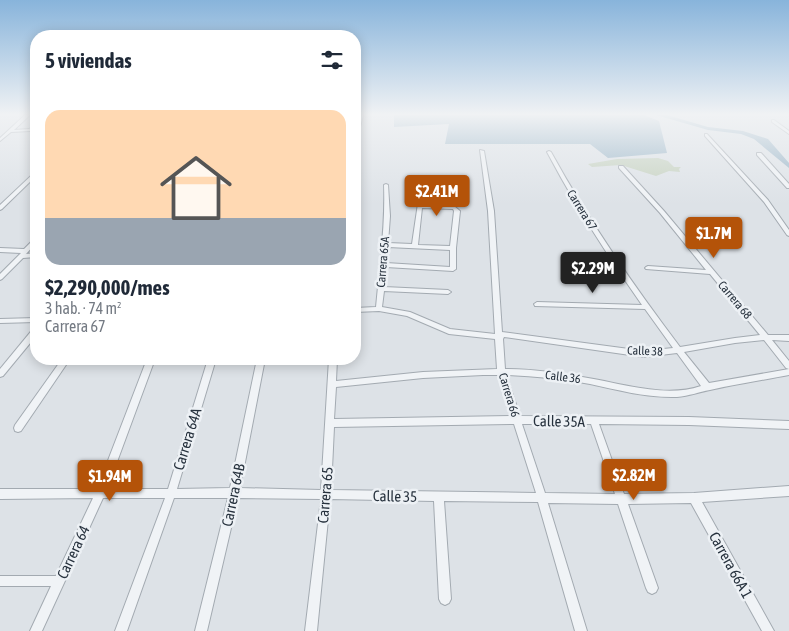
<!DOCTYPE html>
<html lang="es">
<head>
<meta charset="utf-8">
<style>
  :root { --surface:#fff; --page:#f6f6f7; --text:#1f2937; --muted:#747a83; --line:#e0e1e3; --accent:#b45309 }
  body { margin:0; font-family:"Asap Condensed",sans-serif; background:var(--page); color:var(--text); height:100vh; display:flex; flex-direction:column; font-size:19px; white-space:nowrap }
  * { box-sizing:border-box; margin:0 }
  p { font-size:16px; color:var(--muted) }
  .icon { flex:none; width:28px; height:28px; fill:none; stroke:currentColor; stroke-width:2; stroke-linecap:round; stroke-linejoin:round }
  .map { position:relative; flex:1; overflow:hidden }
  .details { position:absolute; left:30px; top:30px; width:331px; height:335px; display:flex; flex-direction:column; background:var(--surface); border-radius:20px; box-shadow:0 2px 12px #0003 }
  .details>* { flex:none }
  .price { position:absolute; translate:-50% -42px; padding:0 11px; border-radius:5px; background:var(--accent); color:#fff; font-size:16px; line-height:32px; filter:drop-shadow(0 1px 2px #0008) }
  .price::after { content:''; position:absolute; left:50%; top:30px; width:15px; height:11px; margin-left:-8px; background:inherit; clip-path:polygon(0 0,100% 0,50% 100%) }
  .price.selected { background:#222; color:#fff }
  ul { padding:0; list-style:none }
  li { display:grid; align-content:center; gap:10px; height:265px; padding:0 15px }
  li+li { border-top:1px solid var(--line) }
  li span { display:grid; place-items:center; height:155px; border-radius:15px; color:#555 }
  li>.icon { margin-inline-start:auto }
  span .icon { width:90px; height:90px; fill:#fffc; stroke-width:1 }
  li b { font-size:21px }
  h2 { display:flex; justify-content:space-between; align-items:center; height:60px; padding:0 15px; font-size:21px }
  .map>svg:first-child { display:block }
  .green { fill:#c5d1bf }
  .water { fill:#98b4c7 }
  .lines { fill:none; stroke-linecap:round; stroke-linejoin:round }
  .street-casing { stroke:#a3aab1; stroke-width:2 }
  .street { fill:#f0f3f6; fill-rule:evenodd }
  .labels { text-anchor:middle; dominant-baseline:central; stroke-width:5; stroke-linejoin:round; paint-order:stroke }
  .street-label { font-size:12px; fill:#27323e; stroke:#edf1f5 }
  .near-street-label { font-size:15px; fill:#27323e; stroke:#edf1f5 }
</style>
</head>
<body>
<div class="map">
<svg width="789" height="631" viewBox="0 0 789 631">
  <rect width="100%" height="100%" fill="#dde2e7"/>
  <polygon class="green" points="658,158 668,161 674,167 681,167 679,169 680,172 669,171 656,176 621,165 592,167 588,164 617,159"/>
  <g class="water">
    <polygon points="394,115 644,115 659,121 667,153 608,158 590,144 445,144 449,124 394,127"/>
    <polygon points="656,115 667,115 708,127 743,131 768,139 789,163 789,168 754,139 741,134 708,130"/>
  </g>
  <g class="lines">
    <defs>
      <g id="street">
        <polygon points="25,115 30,115 14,130 29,129 36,125 36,128 30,131 11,132 0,141 0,138"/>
        <polygon points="359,115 363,115 357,139 355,140 355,131"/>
        <polygon points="772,120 774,120 789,131 789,134 772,122"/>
        <polygon points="705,134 707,134 768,200 789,230 789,236 787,235 764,202 705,136"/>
        <path d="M 480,150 L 484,151 L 494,211 L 502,332 L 644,351 L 673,348 L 645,309 L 535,306 L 534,304 L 537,302 L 642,305 C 607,255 575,205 547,152 L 549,151 L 551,152 C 589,221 633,285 680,347 L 735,338 L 760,335 L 710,274 L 646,269 L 645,268 L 646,267 L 648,266 L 706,270 L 660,213 L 619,168 L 619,166 L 623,166 L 664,211 L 768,335 L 789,335 L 789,341 L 772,340 L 789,361 L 789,369 L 786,368 L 764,340 L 735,343 L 684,352 L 709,383 L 789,369 L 789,375 C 763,380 736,384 710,390 C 699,392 689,396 677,397 C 647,398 618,390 590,384 C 562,379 534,376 506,375 L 520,416 L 689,417 L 789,421 L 789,429 L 689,425 L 599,424 L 624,494 L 694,493 L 789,486 L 789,496 L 702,502 L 774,631 L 762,631 L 691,503 L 628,504 L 658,588 L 656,592 L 652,594 L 648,592 L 646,588 L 618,504 L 548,503 L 587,631 L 575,631 L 538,502 L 444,501 L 451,599 L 449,603 L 445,605 L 441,603 L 439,599 L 434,501 L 330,499 L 317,631 L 305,631 L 321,499 L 238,498 L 207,631 L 195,631 L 228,498 L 174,498 L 127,631 L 115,631 L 165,498 L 103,498 L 42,631 L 30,631 L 51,586 L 0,586 L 0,576 L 56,576 L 93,498 L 0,499 L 0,489 L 97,489 L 147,359 L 155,359 L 107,489 L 168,489 L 208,359 L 216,359 L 177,489 L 230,488 L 257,359 L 265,359 L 240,488 L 321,490 L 329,359 L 337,359 L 336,381 L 423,372 L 497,369 L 495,339 L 449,334 L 407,316 L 379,311 L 355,312 L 355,308 L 376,307 L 380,266 L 379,265 L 380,264 C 383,237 385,212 384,185 L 386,184 L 388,185 L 390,216 L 388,243 L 412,244 L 421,183 L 423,182 L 425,183 L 425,189 L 454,191 L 456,192 L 454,193 L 424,192 L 423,205 L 454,206 L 460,211 L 456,248 L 456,269 L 453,271 L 386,267 L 384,287 L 448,290 L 451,292 L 448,294 L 384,291 L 382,307 L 410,312 L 450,329 L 495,334 L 488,211 ZM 422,208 L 453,209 L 454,211 L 450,246 L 418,245 ZM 388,247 L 450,250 L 450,267 L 386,263 ZM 504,337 L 644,357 L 677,353 L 701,386 C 666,398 624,384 588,378 C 561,373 533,369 505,369 L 503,339 ZM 483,375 L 498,375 L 511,416 L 334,419 L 336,387 L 423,378 ZM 514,424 L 536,493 L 331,490 L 334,427 ZM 522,424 L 591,424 L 615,494 L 545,493 Z"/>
        <polygon points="757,153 761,153 789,184 789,188 787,188 757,155"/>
        <polygon points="34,173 36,173 36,176 2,209 0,210 0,205"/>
        <polygon points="36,238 36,243 26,254 36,253 36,257 23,258 2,279 0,280 0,274 21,253 0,252 0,248 24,249 34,239"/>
        <polygon points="36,318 36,322 0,323 0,319"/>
        <polygon points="33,329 36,329 36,336 3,376 0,377 0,369"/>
        <polygon points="62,359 70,359 21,431 18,432 15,431 14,428 15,425"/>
      </g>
    </defs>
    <use href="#street" class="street-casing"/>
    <use href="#street" class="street"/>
  </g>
  <linearGradient id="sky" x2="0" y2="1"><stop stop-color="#88b4db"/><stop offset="0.56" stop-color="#f0f2f4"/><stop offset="1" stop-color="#f0f2f4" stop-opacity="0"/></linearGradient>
  <rect width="789" height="204" fill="url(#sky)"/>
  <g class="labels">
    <g class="street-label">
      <text transform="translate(582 210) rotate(58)">Carrera 67</text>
      <text transform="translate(383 262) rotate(-85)">Carrera 65A</text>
      <text transform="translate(735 300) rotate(50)">Carrera 68</text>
      <text transform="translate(645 351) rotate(2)">Calle 38</text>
      <text transform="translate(563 377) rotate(7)">Calle 36</text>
      <text transform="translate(509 395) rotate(73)">Carrera 66</text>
    </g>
    <g class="near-street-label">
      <text transform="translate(559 421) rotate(1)">Calle 35A</text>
      <text transform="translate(187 439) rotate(-73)">Carrera 64A</text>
      <text transform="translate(233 495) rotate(-78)">Carrera 64B</text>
      <text transform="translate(325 495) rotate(-85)">Carrera 65</text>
      <text transform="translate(395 496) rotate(1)">Calle 35</text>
      <text transform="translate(73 552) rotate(-65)">Carrera 64</text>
      <text transform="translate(731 565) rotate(61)">Carrera 66A 1</text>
    </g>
  </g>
</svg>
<b class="price" style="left:437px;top:217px">$2.41M</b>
<b class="price" style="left:714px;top:259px">$1.7M</b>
<b class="price selected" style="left:593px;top:294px">$2.29M</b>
<b class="price" style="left:634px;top:501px">$2.82M</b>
<b class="price" style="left:110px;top:502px">$1.94M</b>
<section class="details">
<h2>5 viviendas<svg class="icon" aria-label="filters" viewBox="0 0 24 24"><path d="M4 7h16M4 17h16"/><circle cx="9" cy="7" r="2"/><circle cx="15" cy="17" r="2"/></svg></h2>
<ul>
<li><span style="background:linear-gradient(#ffd9b3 70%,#9aa5b1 0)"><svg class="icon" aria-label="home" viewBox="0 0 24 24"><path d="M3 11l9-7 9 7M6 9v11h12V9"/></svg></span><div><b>$2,290,000/mes</b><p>3 hab. · 74 m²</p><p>Carrera 67</p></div></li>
</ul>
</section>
</div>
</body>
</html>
